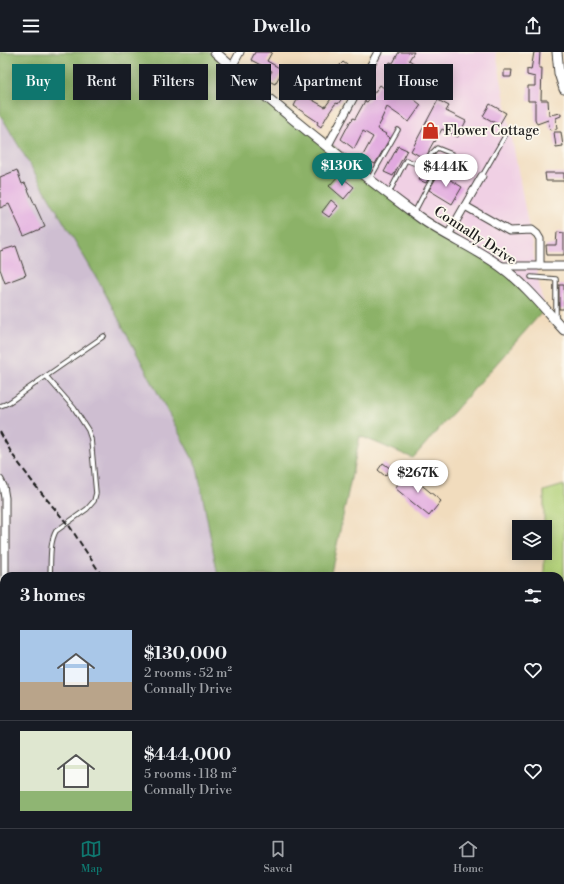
<!DOCTYPE html>
<html lang="en">
<head>
<meta charset="utf-8">
<style>
  :root { --surface:#171b24; --page:#20242c; --text:#f1f3f6; --muted:#9ea1a6; --line:#363941; --accent:#0f766e }
  body { margin:0; font-family:"Libre Bodoni",serif; background:var(--page); color:var(--text); height:100vh; display:flex; flex-direction:column; font-size:15px; white-space:nowrap }
  * { box-sizing:border-box; margin:0 }
  p { font-size:13px; color:var(--muted) }
  .icon { flex:none; width:22px; height:22px; fill:none; stroke:currentColor; stroke-width:2; stroke-linecap:round; stroke-linejoin:round }
  .map { position:relative; flex:1; overflow:hidden }
  .details { position:absolute; left:0px; top:520px; width:564px; height:256px; display:flex; flex-direction:column; background:var(--surface); border-radius:12px 12px 0 0; box-shadow:0 2px 10px #0003 }
  .details>* { flex:none }
  .banner { position:absolute; left:12px; top:12px; width:540px; height:36px; display:flex; gap:8px }
  .fabs { position:absolute; left:512px; top:468px; display:grid; gap:8px }
  .fabs a { display:grid; place-items:center; width:40px; height:40px; border-radius:0px; background:var(--surface); box-shadow:0 2px 10px #0003; font-size:20px }
  .price { position:absolute; translate:-50% -34px; padding:0 9px; border-radius:14px; background:#fff; color:#222; font-size:13px; line-height:26px; filter:drop-shadow(0 1px 2px #0008) }
  .price::after { content:''; position:absolute; left:50%; top:24px; width:12px; height:9px; margin-left:-6px; background:inherit; clip-path:polygon(0 0,100% 0,50% 100%) }
  .price.selected { background:var(--accent); color:#fff }
  ul { padding:0; list-style:none }
  li { display:flex; align-items:center; gap:12px; height:100px; padding:0 20px }
  li+li { border-top:1px solid var(--line) }
  li span { display:grid; place-items:center; flex:none; width:112px; height:80px; border-radius:0px; color:#555 }
  li>.icon { margin-inline-start:auto }
  span .icon { width:48px; height:48px; fill:#fffc; stroke-width:1 }
  li b { font-size:17px }
  h2 { display:flex; justify-content:space-between; align-items:center; height:48px; padding:0 20px; font-size:17px }
  .tag { padding:0 14px; border-radius:0px; background:var(--surface); box-shadow:0 2px 10px #0003; font-size:14px; line-height:36px }
  .tag.selected { background:var(--accent); color:#fff }
  header { display:flex; justify-content:space-between; align-items:center; height:52px; padding:0 20px; background:var(--surface); font-size:18px; font-weight:600 }
  .dock { display:flex; justify-content:space-around; align-items:center; height:56px; border-top:1px solid var(--line); background:var(--surface); font-size:11px; color:var(--muted) }
  .dock a { display:grid; justify-items:center; gap:2px }
  .dock .selected { color:var(--accent) }
  .map>svg:first-child { display:block }
  .built { fill:#f0d0e4 }
  .industrial { fill:#cebed1 }
  .green { fill:#b1d077; stroke:#66764a }
  .forest { fill:#8cb268; stroke:#546742 }
  .building { fill:#e1a9df }
  .lines { fill:none; stroke-linecap:round; stroke-linejoin:round }
  .service-casing { stroke:#3c3934; stroke-width:5.5 }
  .minor-casing { stroke:#3c3934; stroke-width:9 }
  .tertiary-casing { stroke:#3c3934; stroke-width:11 }
  .service { stroke:#fff; stroke-width:3.5 }
  .minor { stroke:#fff; stroke-width:7 }
  .tertiary { stroke:#fff; stroke-width:9 }
  .rail { stroke:#1c1c1c; stroke-width:2; stroke-dasharray:6 3; stroke-linecap:butt }
  .labels { text-anchor:middle; dominant-baseline:central; stroke-width:3.5; stroke-linejoin:round; paint-order:stroke }
  .poi-label { font-size:14px; fill:#1c1c1c; stroke:#fbf7ec; text-anchor:start }
  .street-label { font-size:14px; fill:#1c1c1c; stroke:#fbf7ec }
</style>
</head>
<body>
<header><svg class="icon" aria-label="menu" viewBox="0 0 24 24"><path d="M4 6h16M4 12h16M4 18h16"/></svg>Dwello<svg class="icon" aria-label="share" viewBox="0 0 24 24"><path d="M12 15V3M7 8l5-5 5 5M5 13v7h14v-7"/></svg></header>
<div class="map">
<svg width="564" height="776" viewBox="0 0 564 776">
  <rect width="100%" height="100%" fill="#fbf7ec"/>
  <filter id="ink" filterUnits="userSpaceOnUse"><feTurbulence type="fractalNoise" baseFrequency=".025" numOctaves="2"/><feDisplacementMap in="SourceGraphic" scale="8" xChannelSelector="R" yChannelSelector="G"/><feConvolveMatrix kernelMatrix="1 2 1 2 8 2 1 2 1" color-interpolation-filters="sRGB"/></filter>
  <filter id="wash" filterUnits="userSpaceOnUse"><feTurbulence type="fractalNoise" baseFrequency=".012" numOctaves="4" result="noise"/><feDisplacementMap in="SourceGraphic" scale="16" xChannelSelector="R" yChannelSelector="G"/><feGaussianBlur stdDeviation="0.9" result="paint"/><feColorMatrix in="noise" values="0 0 0 0 0 0 0 0 0 0 0 0 0 0 0 0 0 1.4 0 .05"/><feComposite in="paint" operator="in"/></filter>
  <g filter="url(#wash)">
    <rect width="100%" height="100%" fill="#f1dcbd"/>
    <polygon class="built" points="376,0 496,0 544,258 413,161 327,89"/>
    <polygon class="industrial" points="0,62 99,230 197,415 218,524 4,524 4,772 542,772 542,776 0,776"/>
    <polygon class="green" points="564,433 564,776 542,776 542,772 560,772 560,524 544,524 545,475 544,475 544,439"/>
    <polygon class="forest" points="0,0 214,0 234,15 324,86 413,161 506,215 544,258 413,406 360,384 331,521 329,524 218,524 197,415 99,230 0,62"/>
    <g id="blocks">
      <g class="building">
        <polygon points="255,0 272,0 267,9 283,18 275,32 267,28 272,19 251,8"/>
        <polygon points="399,0 414,0 409,8 415,12 412,18 408,15 400,30 393,26 394,24 387,20 388,19 386,18 390,10 393,11"/>
        <polygon points="534,0 540,0 539,16 542,16 541,48 548,48 549,63 561,61 561,64 556,66 557,77 550,78 548,68 537,72 535,67 535,49 528,49 528,34 535,34 535,25 527,23 527,17 531,18"/>
        <polygon points="343,10 351,16 344,24 336,17"/>
        <polygon points="504,18 512,18 511,25 504,25"/>
        <polygon points="292,22 303,27 299,37 310,43 309,46 325,55 336,40 343,45 338,52 337,51 335,52 327,64 321,75 317,72 318,70 294,54 298,46 284,39"/>
        <polygon points="413,30 417,32 410,44 421,53 409,70 387,55 381,68 382,68 377,77 386,82 385,83 390,86 375,112 362,105 373,85 363,79 354,97 341,87 351,68 352,69 353,66 355,67 365,49 367,50 380,33 392,42 398,35 406,40"/>
        <polygon points="438,48 449,54 446,59 466,69 458,85 442,77 435,90 434,89 429,98 429,99 425,107 411,99"/>
        <polygon points="490,52 506,61 499,73 483,64"/>
        <polygon points="554,80 561,80 563,94 556,95"/>
        <polygon points="398,94 407,98 393,124 384,120"/>
        <polygon points="435,102 439,104 432,117 433,118 426,131 419,128 424,118 427,117"/>
        <polygon points="17,118 22,132 25,131 45,175 24,184 9,152 0,156 0,125"/>
        <polygon points="439,121 462,135 452,152 429,138"/>
        <polygon points="545,121 564,121 564,129 546,129"/>
        <polygon points="339,123 354,135 344,147 329,134"/>
        <polygon points="331,148 338,154 329,165 322,160"/>
        <polygon points="557,180 564,181 564,203 547,203 546,193 556,193"/>
        <polygon points="16,194 26,223 5,231 0,217 0,199"/>
        <rect x="559" y="233" width="5" height="24"/>
        <polygon points="383,411 391,417 385,424 378,418"/>
        <polygon points="407,421 441,449 429,464 395,436"/>
      </g>
    </g>
  </g>
  <g filter="url(#ink)">
    <use href="#blocks" fill-opacity="0" stroke="#3c3934" stroke-width="1"/>
    <g class="lines">
      <defs>
        <g id="service">
          <polyline points="482,124 509,77"/>
          <polyline points="370,127 398,78"/>
          <polyline points="389,141 406,108 424,115 431,102 437,96 452,102 437,118 427,136 414,161"/>
          <polyline points="531,225 556,227 556,267"/>
          <path d="M 46,324 L 74,356 L 88,378 L 91,387 L 96,441 L 94,449 L 87,457 L 56,479 C 49,491 51,511 50,524"/>
          <path d="M 0,354 C 10,352 18,344 26,338 L 104,284"/>
          <polyline points="0,614 4,614"/>
          <polyline points="261,772 261,776"/>
          <polyline points="56,776 56,772"/>
        </g>
        <g id="minor">
          <polyline points="232,15 240,0"/>
          <polyline points="327,95 378,0"/>
          <polyline points="465,154 509,179 532,178 537,182 540,187 540,214"/>
          <polyline points="448,183 482,124"/>
          <polyline points="501,214 564,214"/>
          <polyline points="0,428 3,434 5,446 5,524"/>
          <polyline points="5,772 5,776"/>
        </g>
        <g id="tertiary">
          <path d="M 215,0 C 280,59 349,113 419,165 C 445,184 474,195 500,214 C 524,231 544,256 564,278"/>
          <polyline points="557,0 559,21 564,37"/>
        </g>
      </defs>
      <use href="#service" class="service-casing"/>
      <use href="#minor" class="minor-casing"/>
      <use href="#tertiary" class="tertiary-casing"/>
      <use href="#service" class="service"/>
      <use href="#minor" class="minor"/>
      <use href="#tertiary" class="tertiary"/>
      <polyline class="rail" points="0,380 12,402 34,432 70,475 102,524"/>
    </g>
  </g>
  <defs>
    <symbol id="shop-bare" viewBox="-9 -9 18 18"><path d="M-5-2.5h2.3a2.7 3.5 0 0 1 5.4 0H5L5.5 6h-11ZM-1.5-2.5h3a1.5 2.3 0 0 0-3 0Z" fill="#c8321e" stroke="#fbf7ec" stroke-width="2.5" paint-order="stroke"/></symbol>
  </defs>
  <g fill-rule="evenodd">
    <use href="#shop-bare" x="418" y="66" width="25" height="25"/>
  </g>
  <g class="labels">
    <g class="poi-label">
      <text x="444" y="79">Flower Cottage</text>
    </g>
    <g class="street-label">
      <text transform="translate(475 184) rotate(33)">Connally Drive</text>
    </g>
  </g>
</svg>
<div class="fabs">
<a><svg class="icon" aria-label="layers" viewBox="0 0 24 24"><path d="M12 4l9 5-9 5-9-5zM3 14l9 5 9-5"/></svg></a>
</div>
<b class="price selected" style="left:342px;top:135px">$130K</b>
<b class="price" style="left:446px;top:136px">$444K</b>
<b class="price" style="left:418px;top:442px">$267K</b>
<div class="banner">
<a class="tag selected">Buy</a>
<a class="tag">Rent</a>
<a class="tag">Filters</a>
<a class="tag">New</a>
<a class="tag">Apartment</a>
<a class="tag">House</a>
</div>
<section class="details">
<h2>3 homes<svg class="icon" aria-label="filters" viewBox="0 0 24 24"><path d="M4 7h16M4 17h16"/><circle cx="9" cy="7" r="2"/><circle cx="15" cy="17" r="2"/></svg></h2>
<ul>
<li><span style="background:linear-gradient(#a9c7e8 65%,#b9a48a 0)"><svg class="icon" aria-label="home" viewBox="0 0 24 24"><path d="M3 11l9-7 9 7M6 9v11h12V9"/></svg></span><div><b>$130,000</b><p>2 rooms · 52 m²</p><p>Connally Drive</p></div><svg class="icon" aria-label="heart" viewBox="0 0 24 24"><path d="M12 20l-8-8c-3-5 5-10 8-4 3-6 11-1 8 4z"/></svg></li>
<li><span style="background:linear-gradient(#dfe7d0 75%,#8fb573 0)"><svg class="icon" aria-label="home" viewBox="0 0 24 24"><path d="M3 11l9-7 9 7M6 9v11h12V9"/></svg></span><div><b>$444,000</b><p>5 rooms · 118 m²</p><p>Connally Drive</p></div><svg class="icon" aria-label="heart" viewBox="0 0 24 24"><path d="M12 20l-8-8c-3-5 5-10 8-4 3-6 11-1 8 4z"/></svg></li>
</ul>
</section>
</div>
<nav class="dock">
<a class="selected"><svg class="icon" aria-label="map" viewBox="0 0 24 24"><path d="M3 6l6-2 6 2 6-2v14l-6 2-6-2-6 2zM9 4v14M15 6v14"/></svg>Map</a>
<a><svg class="icon" aria-label="saved" viewBox="0 0 24 24"><path d="M7 4h10v16l-5-4-5 4z"/></svg>Saved</a>
<a><svg class="icon" aria-label="home" viewBox="0 0 24 24"><path d="M3 11l9-7 9 7M6 9v11h12V9"/></svg>Home</a>
</nav>
</body>
</html>
